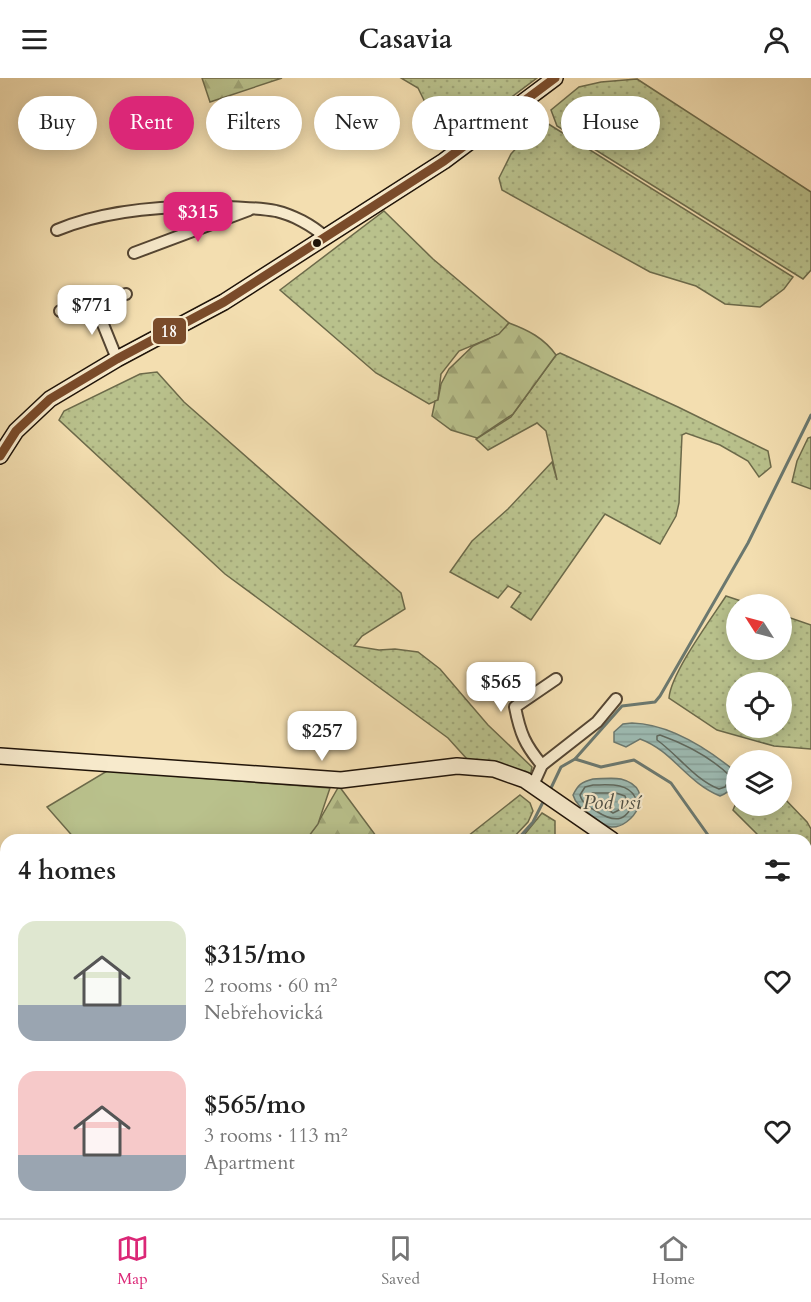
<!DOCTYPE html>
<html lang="en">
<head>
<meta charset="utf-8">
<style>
  :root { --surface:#fff; --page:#f6f6f6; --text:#222; --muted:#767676; --line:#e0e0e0; --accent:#db2777 }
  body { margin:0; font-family:Cardo,serif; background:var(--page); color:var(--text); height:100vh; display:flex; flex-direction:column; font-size:22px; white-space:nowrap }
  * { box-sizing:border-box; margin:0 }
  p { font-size:20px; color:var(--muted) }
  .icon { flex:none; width:33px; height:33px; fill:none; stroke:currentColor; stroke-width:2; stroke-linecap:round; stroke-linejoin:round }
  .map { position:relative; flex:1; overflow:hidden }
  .side { position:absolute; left:0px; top:756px; width:812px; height:384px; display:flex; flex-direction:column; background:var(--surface); border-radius:18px 18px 0 0; box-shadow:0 3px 15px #0003 }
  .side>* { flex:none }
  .top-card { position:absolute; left:18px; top:18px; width:776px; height:54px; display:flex; gap:12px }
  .needle { width:39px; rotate:306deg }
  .fabs { position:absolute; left:726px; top:516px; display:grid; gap:12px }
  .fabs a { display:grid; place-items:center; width:66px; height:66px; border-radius:50%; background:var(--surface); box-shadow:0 3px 15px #0003; font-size:30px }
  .price { position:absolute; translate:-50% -51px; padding:0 14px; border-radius:12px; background:#fff; color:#222; font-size:20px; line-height:39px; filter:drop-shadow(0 2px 3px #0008) }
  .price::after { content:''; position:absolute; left:50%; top:36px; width:18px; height:14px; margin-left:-9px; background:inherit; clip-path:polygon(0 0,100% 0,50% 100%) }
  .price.current { background:var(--accent); color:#fff }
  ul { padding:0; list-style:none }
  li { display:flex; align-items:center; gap:18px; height:150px; padding:0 18px }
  li span { display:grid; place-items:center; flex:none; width:168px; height:120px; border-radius:18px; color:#555 }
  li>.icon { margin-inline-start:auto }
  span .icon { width:72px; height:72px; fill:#fffc; stroke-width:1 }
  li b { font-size:26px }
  h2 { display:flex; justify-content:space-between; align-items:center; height:72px; padding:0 18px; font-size:26px }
  .pill { padding:0 21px; border-radius:27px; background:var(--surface); box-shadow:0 3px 15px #0003; font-size:21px; line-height:54px }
  .pill.current { background:var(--accent); color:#fff }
  header { display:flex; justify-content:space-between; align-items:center; height:78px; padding:0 18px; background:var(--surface); font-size:27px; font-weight:700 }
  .menu { display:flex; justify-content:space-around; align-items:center; height:84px; border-top:2px solid var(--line); background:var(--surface); font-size:16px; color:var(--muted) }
  .menu a { display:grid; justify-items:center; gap:3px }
  .menu .current { color:var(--accent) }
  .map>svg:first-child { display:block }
  .grass { fill:url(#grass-dots); stroke:#6c6a4a; stroke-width:1.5; fill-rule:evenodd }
  .forest { fill:url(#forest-firs); stroke:#6c6a4a; stroke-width:1.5 }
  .garden { fill:#b9c18c; stroke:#6c6a4a; stroke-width:1.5 }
  .water { fill:url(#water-rules); stroke:#6b786f; stroke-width:1.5 }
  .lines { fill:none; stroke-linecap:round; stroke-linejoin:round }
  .shore { stroke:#5e685e; stroke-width:1.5 }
  .stream { stroke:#6b786f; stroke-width:3 }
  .street-casing { stroke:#554633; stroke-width:14 }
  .secondary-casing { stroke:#201409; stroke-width:18 }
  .primary-casing { stroke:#201409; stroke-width:20 }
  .street { stroke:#f7eacc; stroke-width:10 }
  .secondary { stroke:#f7eacc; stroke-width:15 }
  .primary { stroke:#f3deb0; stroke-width:16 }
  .bus-1-casing { stroke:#f7eacc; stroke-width:14 }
  .bus-1 { stroke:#7a4b2a; stroke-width:9 }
  .bus-dot { fill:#201409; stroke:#f7eacc; stroke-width:2 }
  .labels { text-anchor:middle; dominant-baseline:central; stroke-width:4.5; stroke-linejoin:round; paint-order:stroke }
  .water-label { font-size:21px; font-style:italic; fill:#4c4e44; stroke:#f7eacc }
  .line-badge { stroke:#f7eacc; stroke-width:2 }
  .badge-label { font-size:16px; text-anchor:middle; font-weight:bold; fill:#fff }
</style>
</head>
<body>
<header><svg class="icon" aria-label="menu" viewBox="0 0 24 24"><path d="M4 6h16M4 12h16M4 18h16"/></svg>Casavia<svg class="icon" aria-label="person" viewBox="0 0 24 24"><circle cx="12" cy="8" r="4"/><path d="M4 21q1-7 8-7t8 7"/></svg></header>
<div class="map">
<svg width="811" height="1140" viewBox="0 0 811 1140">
  <defs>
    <pattern id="grass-dots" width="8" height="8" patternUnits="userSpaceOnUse" patternTransform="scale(1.5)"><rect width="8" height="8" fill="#b9c18c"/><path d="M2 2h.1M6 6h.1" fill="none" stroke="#9fa577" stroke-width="1.8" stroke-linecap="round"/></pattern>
    <pattern id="forest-firs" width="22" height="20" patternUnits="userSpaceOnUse" patternTransform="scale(1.5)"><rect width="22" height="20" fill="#b9c18c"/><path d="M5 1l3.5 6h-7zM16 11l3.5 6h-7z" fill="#9fa577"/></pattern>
    <pattern id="water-rules" width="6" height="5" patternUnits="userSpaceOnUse" patternTransform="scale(1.5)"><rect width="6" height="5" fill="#9dbbb3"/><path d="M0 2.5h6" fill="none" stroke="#87a099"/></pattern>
  </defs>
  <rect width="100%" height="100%" fill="#f3deb0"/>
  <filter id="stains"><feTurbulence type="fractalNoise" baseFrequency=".00333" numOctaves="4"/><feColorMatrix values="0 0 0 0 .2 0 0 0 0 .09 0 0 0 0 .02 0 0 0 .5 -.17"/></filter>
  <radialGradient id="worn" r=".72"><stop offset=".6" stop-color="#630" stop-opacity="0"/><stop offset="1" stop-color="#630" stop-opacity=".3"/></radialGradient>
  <g class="grass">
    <polygon points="401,0 537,0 477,45 444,63 418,10"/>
    <polygon points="637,1 811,114 811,192 803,201 557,48 551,32 579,9 601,4"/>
    <polygon points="542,42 793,199 784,211 760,229 725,226 696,208 650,194 502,112 499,100 511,76"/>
    <polygon points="384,133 433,181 509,245 500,256 459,273 441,296 438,322 429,326 376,295 280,212"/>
    <polygon points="560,275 678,329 768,373 771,389 759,399 748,383 720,367 686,355 682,357 679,425 676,438 660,466 605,436 531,542 511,529 521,515 508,508 498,520 450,494 472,463 508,431 552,384 557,402 546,353 537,345 488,372 476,361 511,339 556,277"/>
    <polygon points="157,294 184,324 401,515 405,531 362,558 354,568 379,572 395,571 418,574 440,591 488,647 532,689 530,699 492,685 467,681 448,660 225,496 59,342 64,333 140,296"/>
    <polygon points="811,359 811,411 792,404 797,383 808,360"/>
    <path d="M 726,518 L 750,526 L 736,526 L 736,572 L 782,572 L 782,537 L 811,547 L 811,671 L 774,668 L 717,652 L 669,620 C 671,595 711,541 726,518 ZM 736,604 L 782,604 L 782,650 L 736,650 Z"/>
    <polygon points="520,717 530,725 533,733 528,744 511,762 463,762"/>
    <polygon points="782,718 807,744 811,751 811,842 809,832 806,826 806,762 763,762 733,732 736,725 736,728 782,728"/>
    <polygon points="542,735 555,743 555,762 520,762"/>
    <polygon points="0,861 6,873 6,959 0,958"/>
  </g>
  <g class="forest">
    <polygon points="202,0 282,0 210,24"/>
    <path d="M 509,245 C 528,252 544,260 556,277 L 513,336 L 477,360 L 451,352 L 432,338 L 435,323 L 438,322 L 441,306 L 449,291 L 473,268 L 499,256 Z"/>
    <polygon points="339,708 379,762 305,762 316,748"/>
  </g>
  <polygon class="garden" points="107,693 330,710 318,746 306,762 76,762 47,729"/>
  <g class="water">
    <path d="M 632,645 C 669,646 708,671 736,694 C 738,706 730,714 720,718 C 686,704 673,673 640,661 L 626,669 L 614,664 L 614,654 L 623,646 Z"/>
    <path d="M 593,701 C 601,701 612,699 621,701 C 659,711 632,751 611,749 C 604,748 597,741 591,737 C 583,731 576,727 573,717 C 578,707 581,704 593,701 Z"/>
  </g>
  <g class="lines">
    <g class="shore">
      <path d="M 660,657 C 685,666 712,680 731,699 L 725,709 L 719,711 C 694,701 678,677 657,662 L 657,658 Z"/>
      <path d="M 593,707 C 608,707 627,704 635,719 C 628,744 616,746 596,733 C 589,729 582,725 580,717 L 585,709 Z"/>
      <polygon points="592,715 616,715 625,718 626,721 621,731 613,735 590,720 589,717"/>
    </g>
    <g class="stream">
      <polyline points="575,681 622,628 655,624 660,618 748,465 811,337"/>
      <polyline points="551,710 561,689 575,681 601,689 634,682 671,705 708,757 716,762"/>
      <polyline points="517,762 533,744 543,724"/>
      <polyline points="806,861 811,864"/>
      <polyline points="0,1005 6,1006"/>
    </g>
    <defs>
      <g id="street">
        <path d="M 57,152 C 110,130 173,127 230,129 C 245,130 261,130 276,133 C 293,137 312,147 325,159"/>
        <polyline points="134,175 249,132"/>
        <polyline points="94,224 117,281"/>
        <polyline points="60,233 126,216"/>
        <path d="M 542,687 C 525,667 520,655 515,629 L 556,601"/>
        <polyline points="533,707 542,687 597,644 616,621"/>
      </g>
      <g id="secondary">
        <polyline points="0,378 16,353 50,321 117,281 224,224 444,83 555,0"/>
        <polyline points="0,678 341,702 457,688 494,691 525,702 612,762"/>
        <polyline points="806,909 811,913"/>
      </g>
      <g id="primary">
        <polyline points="0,972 6,973"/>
        <polyline points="452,1134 462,1140"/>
      </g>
    </defs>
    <use href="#street" class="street-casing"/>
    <use href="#secondary" class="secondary-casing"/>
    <use href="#primary" class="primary-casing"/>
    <use href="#street" class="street"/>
    <use href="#secondary" class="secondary"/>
    <use href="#primary" class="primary"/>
    <defs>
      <polyline id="bus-1" points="0,378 16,353 50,321 117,281 224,224 444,83 555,0"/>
    </defs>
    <use href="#bus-1" class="bus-1-casing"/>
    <use href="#bus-1" class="bus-1"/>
  </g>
  <circle class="bus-dot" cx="317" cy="165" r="5"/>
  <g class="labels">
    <g class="water-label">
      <text x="612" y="724">Pod vsí</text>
    </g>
  </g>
  <rect class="line-badge" x="152" y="239" width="35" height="28" rx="6" fill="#7a4b2a"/>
  <g class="badge-label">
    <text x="169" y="259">18</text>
  </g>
  <rect width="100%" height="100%" filter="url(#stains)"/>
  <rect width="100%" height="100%" fill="url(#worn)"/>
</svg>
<div class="fabs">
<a><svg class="needle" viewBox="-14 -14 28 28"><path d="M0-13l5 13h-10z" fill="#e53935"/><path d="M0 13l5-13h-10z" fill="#767676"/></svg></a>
<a><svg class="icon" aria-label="locate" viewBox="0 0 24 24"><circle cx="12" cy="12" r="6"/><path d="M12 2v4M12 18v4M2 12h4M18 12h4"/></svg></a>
<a><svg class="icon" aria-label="layers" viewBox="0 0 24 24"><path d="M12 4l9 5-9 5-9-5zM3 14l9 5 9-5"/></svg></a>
</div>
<b class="price current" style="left:198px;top:165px">$315</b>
<b class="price" style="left:92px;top:258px">$771</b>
<b class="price" style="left:501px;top:635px">$565</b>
<b class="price" style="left:322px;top:684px">$257</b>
<div class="top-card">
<a class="pill">Buy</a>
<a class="pill current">Rent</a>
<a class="pill">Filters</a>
<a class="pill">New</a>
<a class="pill">Apartment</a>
<a class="pill">House</a>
</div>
<section class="side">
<h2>4 homes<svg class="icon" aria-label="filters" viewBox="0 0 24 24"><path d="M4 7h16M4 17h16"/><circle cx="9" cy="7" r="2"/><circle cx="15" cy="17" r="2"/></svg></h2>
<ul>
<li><span style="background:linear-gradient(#dfe7d0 70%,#9aa5b1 0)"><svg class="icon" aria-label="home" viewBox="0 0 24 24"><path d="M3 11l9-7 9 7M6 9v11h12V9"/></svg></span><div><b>$315/mo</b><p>2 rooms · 60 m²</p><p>Nebřehovická</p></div><svg class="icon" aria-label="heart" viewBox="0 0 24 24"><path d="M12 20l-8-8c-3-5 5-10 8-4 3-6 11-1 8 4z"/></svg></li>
<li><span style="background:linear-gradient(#f6c9c9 70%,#9aa5b1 0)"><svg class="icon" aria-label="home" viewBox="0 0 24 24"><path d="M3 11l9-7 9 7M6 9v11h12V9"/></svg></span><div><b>$565/mo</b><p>3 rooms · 113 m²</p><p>Apartment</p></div><svg class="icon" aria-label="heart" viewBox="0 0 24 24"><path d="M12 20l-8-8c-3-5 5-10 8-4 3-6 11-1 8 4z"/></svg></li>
</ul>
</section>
</div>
<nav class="menu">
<a class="current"><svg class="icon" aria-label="map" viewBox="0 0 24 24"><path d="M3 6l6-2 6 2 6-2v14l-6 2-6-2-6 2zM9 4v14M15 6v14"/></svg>Map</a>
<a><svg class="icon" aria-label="saved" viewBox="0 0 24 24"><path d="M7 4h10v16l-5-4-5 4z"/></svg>Saved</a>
<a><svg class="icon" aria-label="home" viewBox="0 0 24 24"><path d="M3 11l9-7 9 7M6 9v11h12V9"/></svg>Home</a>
</nav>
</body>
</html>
